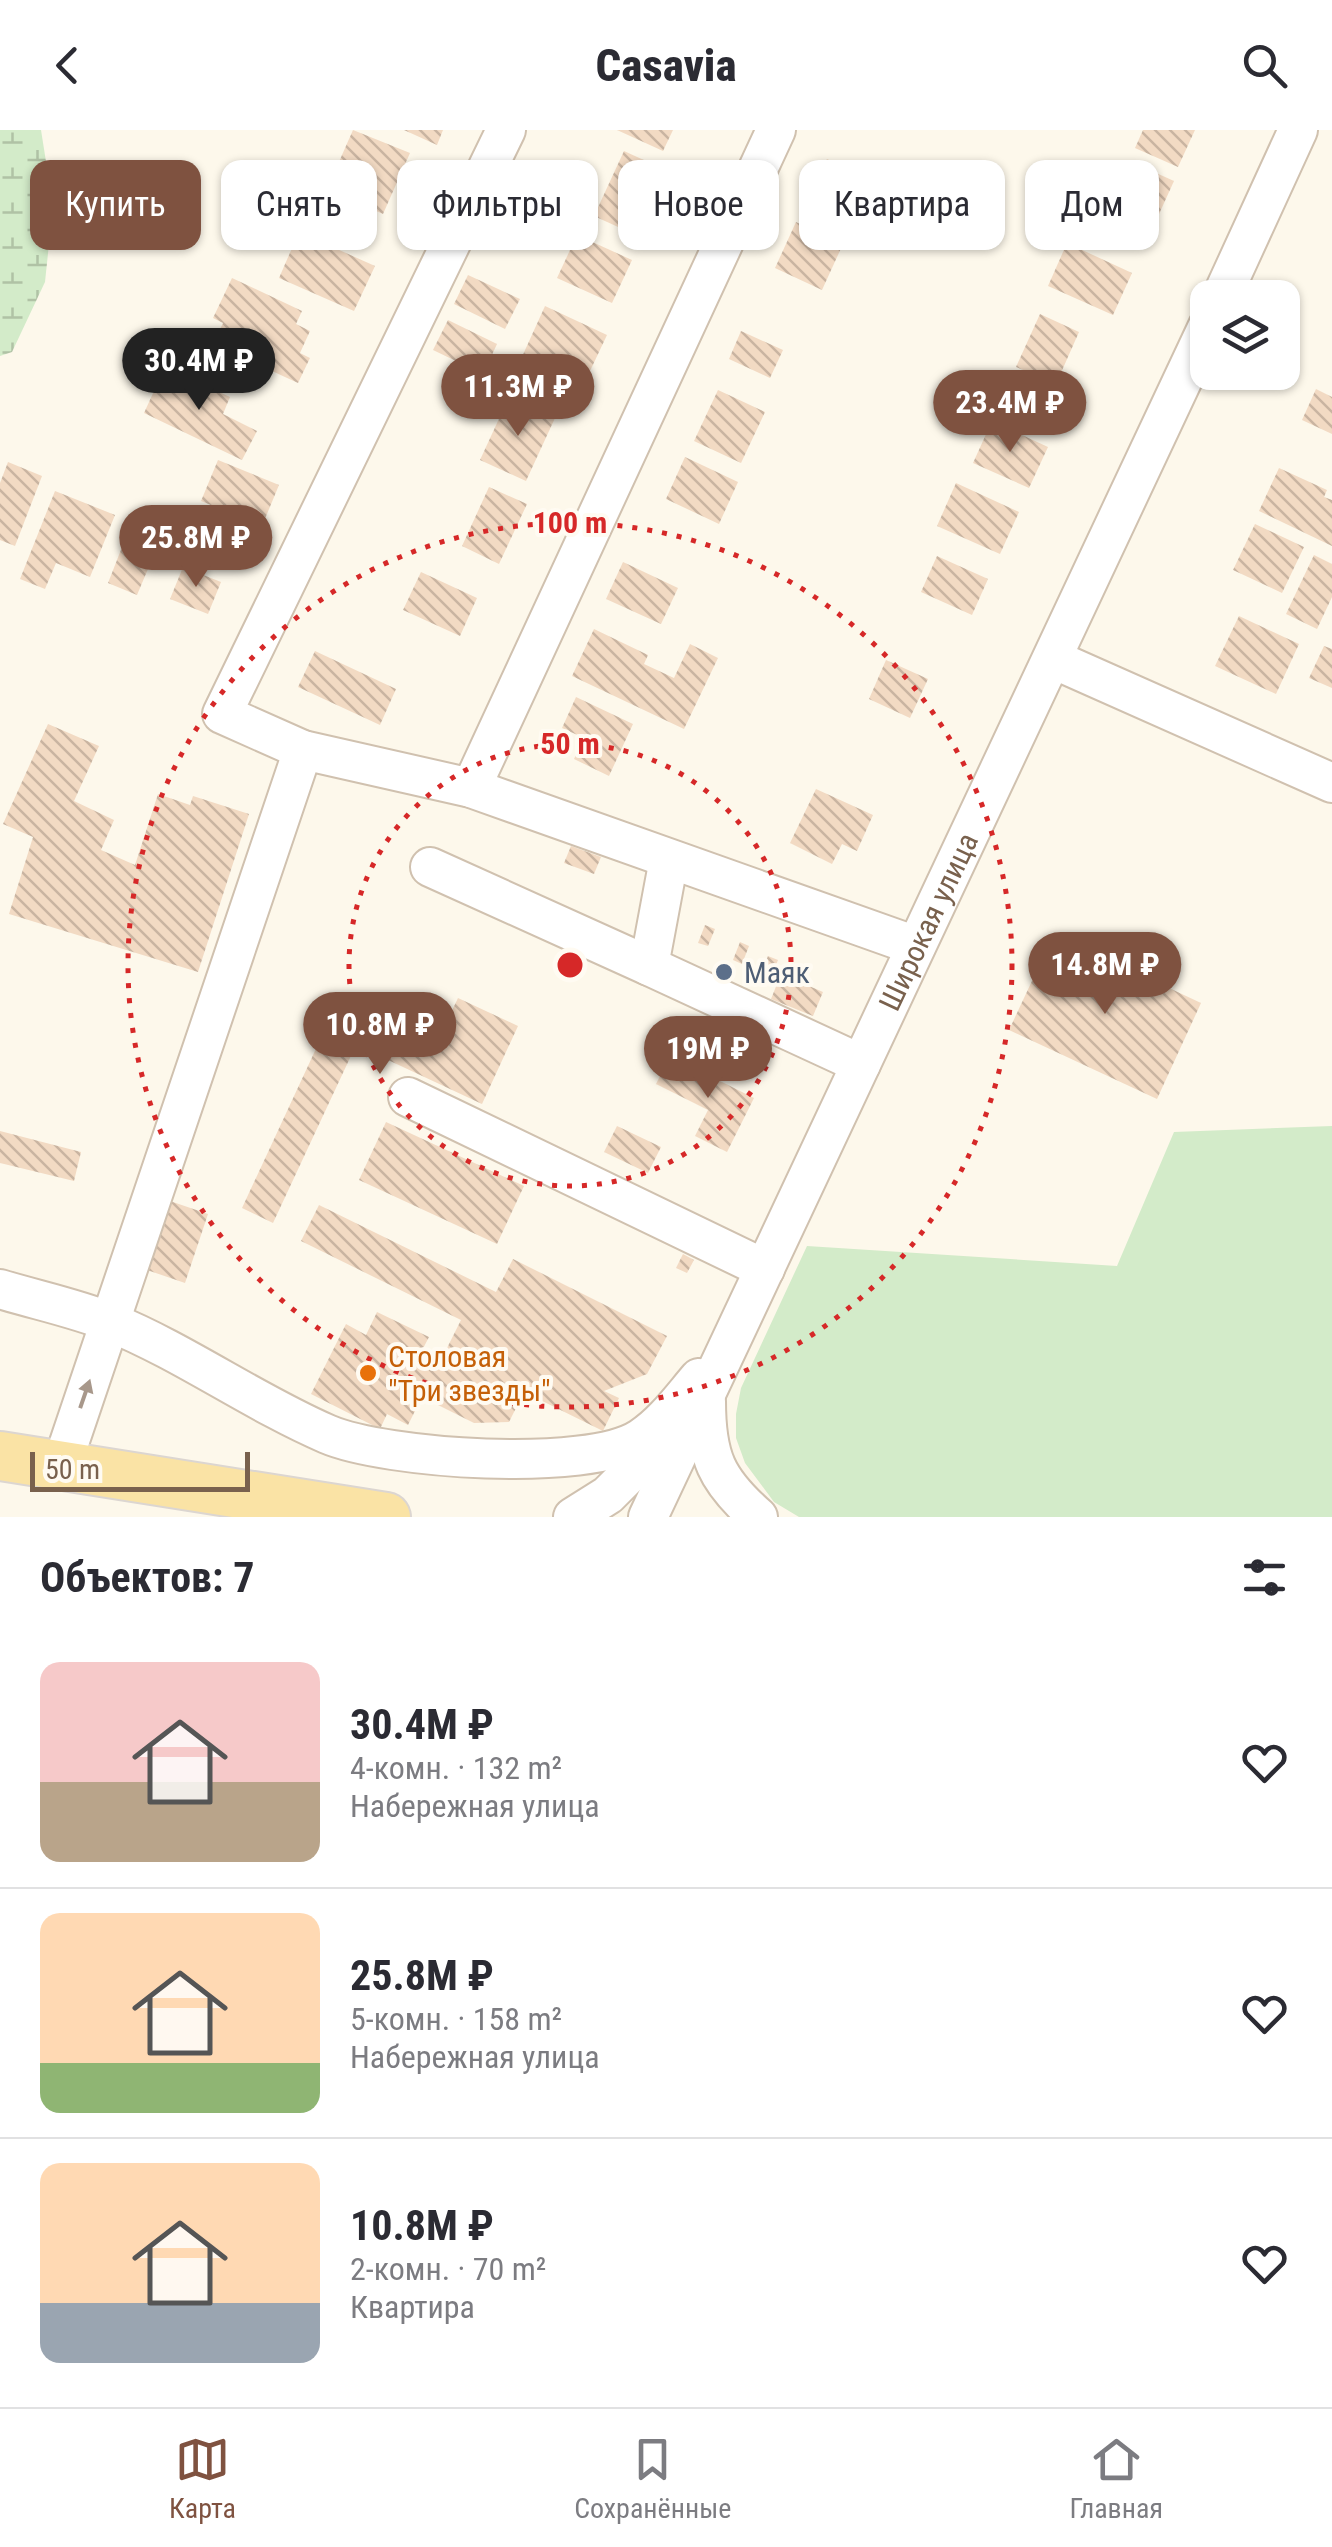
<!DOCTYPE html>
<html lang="ru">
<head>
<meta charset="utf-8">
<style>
  :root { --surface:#fff; --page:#f7f7f7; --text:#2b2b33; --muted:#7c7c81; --line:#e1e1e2; --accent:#7f5240 }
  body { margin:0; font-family:"Roboto Condensed",sans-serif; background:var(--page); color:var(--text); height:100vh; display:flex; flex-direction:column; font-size:38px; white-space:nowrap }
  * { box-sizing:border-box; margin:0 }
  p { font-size:32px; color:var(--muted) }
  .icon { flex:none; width:55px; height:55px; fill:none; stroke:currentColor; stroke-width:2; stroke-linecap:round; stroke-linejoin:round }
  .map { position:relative; height:1387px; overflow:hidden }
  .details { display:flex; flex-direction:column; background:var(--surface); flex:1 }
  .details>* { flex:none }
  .top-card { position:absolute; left:30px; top:30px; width:1272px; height:90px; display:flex; gap:20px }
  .fabs { position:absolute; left:1190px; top:150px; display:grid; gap:20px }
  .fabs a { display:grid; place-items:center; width:110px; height:110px; border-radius:20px; background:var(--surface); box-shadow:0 2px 8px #0004; font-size:50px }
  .scale { position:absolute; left:30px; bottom:25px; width:220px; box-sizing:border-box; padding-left:10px; border:5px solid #79614d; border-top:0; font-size:28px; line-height:35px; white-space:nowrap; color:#79614d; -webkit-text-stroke:8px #fffbf2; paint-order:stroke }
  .price { position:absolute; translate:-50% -85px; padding:0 22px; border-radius:35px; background:var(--accent); color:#fff; font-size:32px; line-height:65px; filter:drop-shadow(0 2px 5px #0008) }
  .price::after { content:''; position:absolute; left:50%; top:60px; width:30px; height:22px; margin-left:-15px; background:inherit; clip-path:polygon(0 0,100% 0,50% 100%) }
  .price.selected { background:#222; color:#fff }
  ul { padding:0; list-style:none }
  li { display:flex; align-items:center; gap:30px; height:250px; padding:0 40px }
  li+li { border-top:2px solid var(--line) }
  li span { display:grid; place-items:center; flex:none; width:280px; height:200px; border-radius:20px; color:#555 }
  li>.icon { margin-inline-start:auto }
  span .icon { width:120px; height:120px; fill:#fffc; stroke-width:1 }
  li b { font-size:42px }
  h2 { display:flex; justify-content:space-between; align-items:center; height:120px; padding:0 40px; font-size:42px }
  .tag { padding:0 35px; border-radius:20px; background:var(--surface); box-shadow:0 2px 8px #0004; font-size:35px; line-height:90px }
  .tag.selected { background:var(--accent); color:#fff }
  header { display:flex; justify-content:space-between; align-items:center; height:130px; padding:0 40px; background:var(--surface); font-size:45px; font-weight:800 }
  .tabs { display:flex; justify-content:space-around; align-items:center; height:140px; border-top:2px solid var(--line); background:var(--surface); font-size:28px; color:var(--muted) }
  .tabs a { display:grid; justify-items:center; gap:5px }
  .tabs .selected { color:var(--accent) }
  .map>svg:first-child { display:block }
  .green { fill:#d3ebc9 }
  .wetland { fill:url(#wetland-marsh) }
  .building { fill:url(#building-back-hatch) }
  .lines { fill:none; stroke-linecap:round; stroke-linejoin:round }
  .minor-casing { stroke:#d0c1af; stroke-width:42 }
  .major-casing { stroke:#dcd6d1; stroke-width:52 }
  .minor { stroke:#fff; stroke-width:38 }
  .major { stroke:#fae3a5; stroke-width:48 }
  .oneway { fill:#a8988b }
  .ring { fill:none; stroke:#d62828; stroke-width:5; stroke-dasharray:5 10 }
  .service-dot { fill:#5c6f8a; stroke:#fffbf2; stroke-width:4 }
  .food-dot { fill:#e8710a; stroke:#fffbf2; stroke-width:4 }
  .labels { text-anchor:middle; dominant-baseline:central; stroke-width:8; stroke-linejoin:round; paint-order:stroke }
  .street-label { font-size:30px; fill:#79614d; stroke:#fffbf2 }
  .service-label { font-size:30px; fill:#4e5e75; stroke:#fffbf2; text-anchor:start }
  .food-label { font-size:30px; fill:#c56008; stroke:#fffbf2; text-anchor:start }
  .centre { fill:#d62828; stroke:#fffbf2; stroke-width:5 }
  .ring-label { font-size:30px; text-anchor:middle; font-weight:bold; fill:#d62828; stroke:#fffbf2; stroke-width:8; stroke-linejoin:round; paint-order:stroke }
</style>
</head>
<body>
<header><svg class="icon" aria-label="back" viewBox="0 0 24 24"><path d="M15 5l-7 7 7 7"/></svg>Casavia<svg class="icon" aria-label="search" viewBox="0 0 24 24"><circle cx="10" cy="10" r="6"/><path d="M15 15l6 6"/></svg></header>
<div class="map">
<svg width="1332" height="1387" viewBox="0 0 1332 1387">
  <defs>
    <pattern id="wetland-marsh" width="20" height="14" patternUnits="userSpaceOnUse" patternTransform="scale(2.5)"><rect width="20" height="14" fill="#d3ebc9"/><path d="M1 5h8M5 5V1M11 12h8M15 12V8" fill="none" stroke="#b0c2a5"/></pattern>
    <pattern id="building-back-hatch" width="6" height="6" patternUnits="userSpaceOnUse" patternTransform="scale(2.5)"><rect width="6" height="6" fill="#f2dac3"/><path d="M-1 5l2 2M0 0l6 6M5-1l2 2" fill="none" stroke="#c9b4a1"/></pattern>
  </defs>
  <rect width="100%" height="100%" fill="#fdf8eb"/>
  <polygon class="green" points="1332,996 1332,1387 799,1387 774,1372 745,1333 736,1308 736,1284 741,1258 807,1116 1117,1136 1174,1002"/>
  <polygon class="wetland" points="0,0 41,0 53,76 45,152 12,222 0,226"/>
  <g class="building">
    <polygon points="353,0 410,23 383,84 327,59"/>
    <polygon points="404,0 443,0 437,15"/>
    <polygon points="617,0 673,0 663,21"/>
    <polygon points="1143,0 1195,0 1178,37 1135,18"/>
    <polygon points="624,21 681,47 651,112 594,86"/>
    <polygon points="827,29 879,53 860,95 808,71"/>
    <polygon points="1134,33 1174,51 1150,104 1110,86"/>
    <polygon points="796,92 843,114 822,160 775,138"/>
    <polygon points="299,102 375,136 354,181 279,148"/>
    <polygon points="577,105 632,130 612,173 557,148"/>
    <polygon points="1067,113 1132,143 1113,185 1048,156"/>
    <polygon points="468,145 520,169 505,199 454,174"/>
    <polygon points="232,148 302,181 296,194 310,201 300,223 310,228 298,253 213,214 223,193 213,188"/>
    <polygon points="545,176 607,205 582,258 521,229"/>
    <polygon points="1040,184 1079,202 1056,254 1016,237"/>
    <polygon points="448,190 497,214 483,244 433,220"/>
    <polygon points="741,201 783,220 770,248 729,229"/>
    <polygon points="165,237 230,267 223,284 257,301 242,330 144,283"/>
    <polygon points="1316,259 1332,267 1332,304 1302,290"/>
    <polygon points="718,260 765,282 741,333 694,311"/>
    <polygon points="509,267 555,288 526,351 480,330"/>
    <polygon points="992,291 1048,317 1029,358 973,333"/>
    <polygon points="685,327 738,352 719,394 666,369"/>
    <polygon points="218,330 279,355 262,396 201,371"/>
    <polygon points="8,332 42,346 15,416 0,410 0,353"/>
    <polygon points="1279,338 1327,360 1324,367 1332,370 1332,416 1259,381"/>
    <polygon points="956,353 1019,382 1000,424 937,396"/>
    <polygon points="489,357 527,374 499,434 462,416"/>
    <polygon points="55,361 115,385 90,447 56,433 45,459 20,449"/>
    <polygon points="1255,394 1304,417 1282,463 1233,440"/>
    <polygon points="126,407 156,420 137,465 108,453"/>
    <polygon points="1314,425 1332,434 1332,467 1317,499 1286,484"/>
    <polygon points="937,426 988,449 972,485 921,462"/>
    <polygon points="623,432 678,458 661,494 606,469"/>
    <polygon points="183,437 221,452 208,484 170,469"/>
    <polygon points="421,442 477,468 460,506 403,480"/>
    <polygon points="1239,486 1299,514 1276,564 1215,536"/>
    <polygon points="594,499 648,525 644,534 674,548 690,514 718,528 684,599 572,546"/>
    <polygon points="1324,516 1332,519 1332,558 1309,548"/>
    <polygon points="315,521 396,559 380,595 298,557"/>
    <polygon points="886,530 928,549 910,588 869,569"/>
    <polygon points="576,567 633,594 609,646 574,629 584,608 562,598"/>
    <polygon points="48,594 99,616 74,671 114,690 101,720 135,735 158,664 190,675 193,666 249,684 198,842 9,784 33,707 3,694"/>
    <polygon points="816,659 873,685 857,721 842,714 832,734 790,713"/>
    <polygon points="571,716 601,727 594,744 564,733"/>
    <polygon points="705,795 715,799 708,816 698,813"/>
    <polygon points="1054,804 1201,873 1157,969 1009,900"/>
    <polygon points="740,812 749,816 742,834 733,830"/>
    <polygon points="768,826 778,830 771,847 761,843"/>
    <polygon points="781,844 823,862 813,886 771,869"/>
    <polygon points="340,867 419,904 429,882 447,891 458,868 518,896 482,974 356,915 273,1093 242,1078"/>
    <polygon points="670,926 754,968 727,1022 695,1006 708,980 656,954"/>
    <polygon points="386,992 524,1056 497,1114 359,1050"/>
    <polygon points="617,996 661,1017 648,1043 604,1022"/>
    <polygon points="0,1001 81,1022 74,1051 0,1033"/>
    <polygon points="170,1071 208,1084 185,1153 147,1140"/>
    <polygon points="319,1075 496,1162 513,1129 667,1206 647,1244 604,1261 619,1268 603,1301 524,1262 509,1292 474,1293 422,1267 408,1295 387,1284 380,1299 311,1264 346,1194 366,1205 377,1182 429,1207 417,1230 436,1240 461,1190 301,1111"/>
    <polygon points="683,1124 694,1130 687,1143 676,1138"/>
  </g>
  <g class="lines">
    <defs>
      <g id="minor">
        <polyline points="506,0 222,584 303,620 471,658 916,816"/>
        <polyline points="1221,168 1298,0"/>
        <polyline points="1053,529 1332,653"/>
        <polyline points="471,658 776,0"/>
        <polyline points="669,729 649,836 861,934"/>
        <polyline points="430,737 649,836"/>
        <polyline points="408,967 765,1139"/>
        <path d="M 0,1159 C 36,1170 75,1178 110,1192 C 184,1222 253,1272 327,1304 C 385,1329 588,1343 641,1308 C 664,1293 681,1269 699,1248"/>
        <path d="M 706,1271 C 706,1327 716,1350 758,1387"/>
        <polyline points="61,1337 303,620"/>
        <polyline points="573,1387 608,1365 667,1306"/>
        <path id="s1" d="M 648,1387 L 1208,196"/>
      </g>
      <polyline id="major" points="0,1326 386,1387"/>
    </defs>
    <use href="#minor" class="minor-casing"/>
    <use href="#major" class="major-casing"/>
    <use href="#minor" class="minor"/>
    <use href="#major" class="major"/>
  </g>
  <defs><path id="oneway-solid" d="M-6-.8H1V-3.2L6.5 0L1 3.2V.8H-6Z" transform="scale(2.5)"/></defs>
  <use class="oneway" href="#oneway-solid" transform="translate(85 1264) rotate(-71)"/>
  <g class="ring">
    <circle cx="570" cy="835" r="221"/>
    <circle cx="570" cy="835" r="442"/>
  </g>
  <circle class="service-dot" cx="724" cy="842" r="10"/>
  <circle class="food-dot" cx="368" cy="1243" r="10"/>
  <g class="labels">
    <g class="street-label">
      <text stroke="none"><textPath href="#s1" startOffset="658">Широкая улица</textPath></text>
    </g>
    <g class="service-label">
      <text x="744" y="842">Маяк</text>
    </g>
    <g class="food-label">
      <text x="388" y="1226">Столовая<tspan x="388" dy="34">"Три звезды"</tspan></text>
    </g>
  </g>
  <circle cx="570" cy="835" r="15" class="centre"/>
  <g class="ring-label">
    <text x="570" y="403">100 m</text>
    <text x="570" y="624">50 m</text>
  </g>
</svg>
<div class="fabs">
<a><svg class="icon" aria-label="layers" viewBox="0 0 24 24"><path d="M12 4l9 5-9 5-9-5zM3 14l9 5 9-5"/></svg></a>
</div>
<div class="scale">50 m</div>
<b class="price selected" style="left:199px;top:283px">30.4M ₽</b>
<b class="price" style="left:518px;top:309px">11.3M ₽</b>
<b class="price" style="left:1010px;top:325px">23.4M ₽</b>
<b class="price" style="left:196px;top:460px">25.8M ₽</b>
<b class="price" style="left:1105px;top:887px">14.8M ₽</b>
<b class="price" style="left:380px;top:947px">10.8M ₽</b>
<b class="price" style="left:708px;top:971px">19M ₽</b>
<div class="top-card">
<a class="tag selected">Купить</a>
<a class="tag">Снять</a>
<a class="tag">Фильтры</a>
<a class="tag">Новое</a>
<a class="tag">Квартира</a>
<a class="tag">Дом</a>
</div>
</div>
<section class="details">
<h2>Объектов: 7<svg class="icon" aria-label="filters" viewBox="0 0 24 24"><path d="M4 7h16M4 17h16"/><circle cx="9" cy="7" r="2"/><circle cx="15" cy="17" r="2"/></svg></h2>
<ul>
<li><span style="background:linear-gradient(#f6c9c9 60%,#b9a48a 0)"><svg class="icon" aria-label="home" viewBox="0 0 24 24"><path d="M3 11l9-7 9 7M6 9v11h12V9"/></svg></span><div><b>30.4M ₽</b><p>4-комн. · 132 m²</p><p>Набережная улица</p></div><svg class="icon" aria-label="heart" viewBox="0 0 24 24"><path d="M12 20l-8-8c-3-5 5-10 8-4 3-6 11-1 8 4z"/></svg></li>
<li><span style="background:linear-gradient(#ffd9b3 75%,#8fb573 0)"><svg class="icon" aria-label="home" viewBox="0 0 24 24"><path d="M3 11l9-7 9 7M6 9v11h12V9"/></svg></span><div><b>25.8M ₽</b><p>5-комн. · 158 m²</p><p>Набережная улица</p></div><svg class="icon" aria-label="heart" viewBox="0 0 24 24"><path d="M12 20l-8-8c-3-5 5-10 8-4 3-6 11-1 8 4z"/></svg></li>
<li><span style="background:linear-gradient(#ffd9b3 70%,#9aa5b1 0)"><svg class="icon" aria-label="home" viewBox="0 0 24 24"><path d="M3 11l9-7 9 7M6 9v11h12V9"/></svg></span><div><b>10.8M ₽</b><p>2-комн. · 70 m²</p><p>Квартира</p></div><svg class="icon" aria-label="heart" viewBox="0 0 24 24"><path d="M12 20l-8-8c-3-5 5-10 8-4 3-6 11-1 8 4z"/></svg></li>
</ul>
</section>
<nav class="tabs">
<a class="selected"><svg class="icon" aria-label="map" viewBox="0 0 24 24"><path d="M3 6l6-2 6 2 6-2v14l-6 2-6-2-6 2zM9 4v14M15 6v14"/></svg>Карта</a>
<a><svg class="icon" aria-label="saved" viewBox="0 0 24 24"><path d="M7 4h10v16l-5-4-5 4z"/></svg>Сохранённые</a>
<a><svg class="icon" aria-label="home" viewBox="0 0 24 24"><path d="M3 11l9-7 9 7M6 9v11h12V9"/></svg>Главная</a>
</nav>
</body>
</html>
